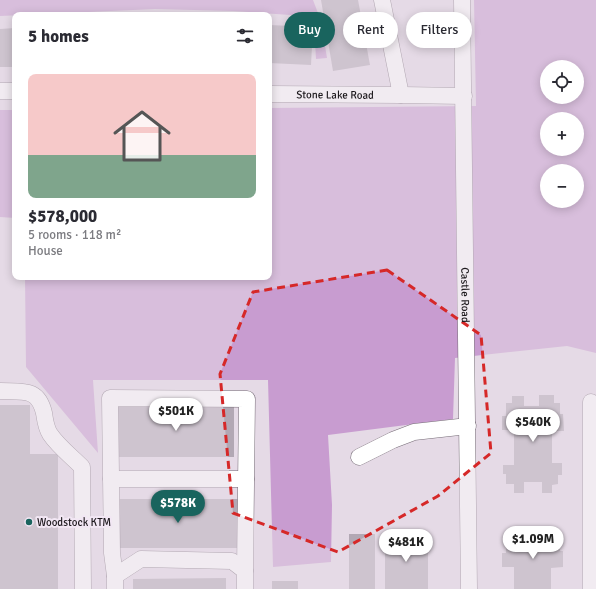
<!DOCTYPE html>
<html lang="en">
<head>
<meta charset="utf-8">
<style>
  :root { --surface:#fff; --page:#f2f2f3; --text:#2b2b33; --muted:#7c7c81; --accent:#19645e }
  body { margin:0; font-family:Signika,sans-serif; background:var(--page); color:var(--text); height:100vh; display:flex; flex-direction:column; font-size:15px; white-space:nowrap }
  * { box-sizing:border-box; margin:0 }
  p { font-size:13px; color:var(--muted) }
  .icon { flex:none; width:22px; height:22px; fill:none; stroke:currentColor; stroke-width:2; stroke-linecap:round; stroke-linejoin:round }
  .map { position:relative; flex:1; overflow:hidden }
  .drawer { position:absolute; left:12px; top:12px; width:260px; height:268px; display:flex; flex-direction:column; background:var(--surface); border-radius:8px; box-shadow:0 2px 10px #0003 }
  .drawer>* { flex:none }
  .hud { position:absolute; left:284px; top:12px; width:252px; height:36px; display:flex; gap:8px }
  .buttons { position:absolute; left:540px; top:60px; display:grid; gap:8px }
  .buttons a { display:grid; place-items:center; width:44px; height:44px; border-radius:50%; background:var(--surface); box-shadow:0 2px 10px #0003; font-size:20px }
  .price { position:absolute; translate:-50% -34px; padding:0 9px; border-radius:14px; background:#fff; color:#222; font-size:13px; line-height:26px; filter:drop-shadow(0 1px 2px #0008) }
  .price::after { content:''; position:absolute; left:50%; top:24px; width:12px; height:9px; margin-left:-6px; background:inherit; clip-path:polygon(0 0,100% 0,50% 100%) }
  .price.active { background:var(--accent); color:#fff }
  ul { padding:0; list-style:none }
  li { display:grid; align-content:center; gap:8px; height:212px; padding:0 16px }
  li span { display:grid; place-items:center; height:124px; border-radius:8px; color:#555 }
  li>.icon { margin-inline-start:auto }
  span .icon { width:72px; height:72px; fill:#fffc; stroke-width:1 }
  li b { font-size:17px }
  h2 { display:flex; justify-content:space-between; align-items:center; height:48px; padding:0 16px; font-size:17px }
  .tag { padding:0 14px; border-radius:18px; background:var(--surface); box-shadow:0 2px 10px #0003; font-size:14px; line-height:36px }
  .tag.active { background:var(--accent); color:#fff }
  .map>svg:first-child { display:block }
  .green { fill:#c89cd0; fill-rule:evenodd }
  .building { fill:#b2a8b4 }
  .lines { fill:none; stroke-linecap:round; stroke-linejoin:round }
  .minor-casing { stroke:#756b76; stroke-width:17 }
  .minor { stroke:#fff; stroke-width:16 }
  .marked { fill:none; stroke:#d62828; stroke-width:3; stroke-dasharray:8 5; stroke-linejoin:round }
  .poi-dot { fill:#19645e; stroke:#f2e7f4; stroke-width:1.5 }
  .labels { text-anchor:middle; dominant-baseline:central; stroke-width:4; stroke-linejoin:round; paint-order:stroke }
  .street-label { font-size:11px; fill:#1d191d; stroke:#f2e7f4 }
  .poi-label { font-size:11px; fill:#1d191d; stroke:#f2e7f4; text-anchor:start }
</style>
</head>
<body>
<div class="map">
<svg width="596" height="589" viewBox="0 0 596 589">
  <rect width="100%" height="100%" fill="#e5dae6"/>
  <g class="green">
    <polygon points="0,0 313,0 321,21 327,58 316,59 314,24 305,16 233,11 155,9 0,16"/>
    <path d="M 474,0 L 596,0 L 596,353 L 567,346 L 455,358 L 453,419 L 328,435 L 332,505 L 331,562 L 273,567 L 268,380 L 93,380 L 98,453 L 26,367 L 25,277 L 269,277 L 269,108 L 476,106 ZM 547,67 L 577,67 L 577,97 L 547,97 ZM 547,119 L 577,119 L 577,149 L 547,149 ZM 547,171 L 577,171 L 577,201 L 547,201 Z"/>
    <polygon points="0,110 15,110 15,218 0,217"/>
  </g>
  <g class="building">
    <polygon points="321,0 358,0 370,65 333,71"/>
    <polygon points="269,25 313,27 311,65 269,63"/>
    <polygon points="15,28 15,67 0,67 0,29"/>
    <polygon points="539,395 554,395 554,403 560,403 560,414 563,414 564,431 552,431 552,463 562,463 562,475 558,475 558,484 552,485 552,493 542,493 542,482 524,482 524,493 514,493 514,484 506,484 506,474 503,474 503,465 514,465 514,430 502,430 502,416 506,416 506,403 512,403 512,396 524,396 524,406 539,406"/>
    <polygon points="0,405 30,405 30,454 58,454 58,589 0,589"/>
    <rect x="117" y="407" width="117" height="50"/>
    <rect x="119" y="499" width="119" height="49"/>
    <polygon points="512,532 524,532 524,542 539,542 539,532 553,532 553,539 560,539 560,551 563,551 563,567 551,568 551,589 514,589 514,567 502,567 502,553 506,553 506,540 512,540"/>
    <rect x="349" y="534" width="26" height="55"/>
    <rect x="385" y="537" width="43" height="52"/>
    <polygon points="226,578 226,589 133,589 133,579"/>
    <rect x="272" y="581" width="26" height="8"/>
  </g>
  <g class="lines">
    <defs>
      <g id="minor">
        <path id="s1" d="M 462,0 L 469,589"/>
        <polyline points="0,91 15,91"/>
        <path id="s2" d="M 269,94 L 401,95 L 382,0"/>
        <polyline points="401,95 464,96"/>
        <path d="M 0,391 C 22,392 38,387 44,413 C 45,420 46,428 50,434 C 58,446 72,457 82,467 L 83,589"/>
        <polyline points="591,402 591,589"/>
        <polyline points="359,457 393,440 414,432 468,426"/>
        <polyline points="111,479 246,479"/>
        <polyline points="115,576 112,553 110,398 247,399 245,571"/>
        <polyline points="115,589 115,576 141,559 232,561 245,571 245,589"/>
      </g>
    </defs>
    <use href="#minor" class="minor-casing"/>
    <use href="#minor" class="minor"/>
  </g>
  <path d="M0 0H596V589H0ZM 387,270 L 481,335 L 491,453 L 438,496 L 338,552 L 233,513 L 220,374 L 253,292 Z" fill="#e5dae6" fill-opacity=".55" fill-rule="evenodd"/>
  <path class="marked" d="M 387,270 L 481,335 L 491,453 L 438,496 L 338,552 L 233,513 L 220,374 L 253,292 Z"/>
  <circle class="poi-dot" cx="29" cy="522" r="4"/>
  <g class="labels">
    <g class="street-label">
      <text stroke="none"><textPath href="#s2" startOffset="66">Stone Lake Road</textPath></text>
      <text stroke="none"><textPath href="#s1" startOffset="295">Castle Road</textPath></text>
    </g>
    <g class="poi-label">
      <text x="37" y="522">Woodstock KTM</text>
    </g>
  </g>
</svg>
<div class="buttons">
<a><svg class="icon" aria-label="locate" viewBox="0 0 24 24"><circle cx="12" cy="12" r="6"/><path d="M12 2v4M12 18v4M2 12h4M18 12h4"/></svg></a>
<a>+</a>
<a>−</a>
</div>
<b class="price" style="left:176px;top:432px">$501K</b>
<b class="price" style="left:533px;top:443px">$540K</b>
<b class="price active" style="left:178px;top:524px">$578K</b>
<b class="price" style="left:533px;top:560px">$1.09M</b>
<b class="price" style="left:406px;top:563px">$481K</b>
<div class="hud">
<a class="tag active">Buy</a>
<a class="tag">Rent</a>
<a class="tag">Filters</a>
</div>
<section class="drawer">
<h2>5 homes<svg class="icon" aria-label="filters" viewBox="0 0 24 24"><path d="M4 7h16M4 17h16"/><circle cx="9" cy="7" r="2"/><circle cx="15" cy="17" r="2"/></svg></h2>
<ul>
<li><span style="background:linear-gradient(#f6c9c9 65%,#7fa58c 0)"><svg class="icon" aria-label="home" viewBox="0 0 24 24"><path d="M3 11l9-7 9 7M6 9v11h12V9"/></svg></span><div><b>$578,000</b><p>5 rooms · 118 m²</p><p>House</p></div></li>
</ul>
</section>
</div>
</body>
</html>
